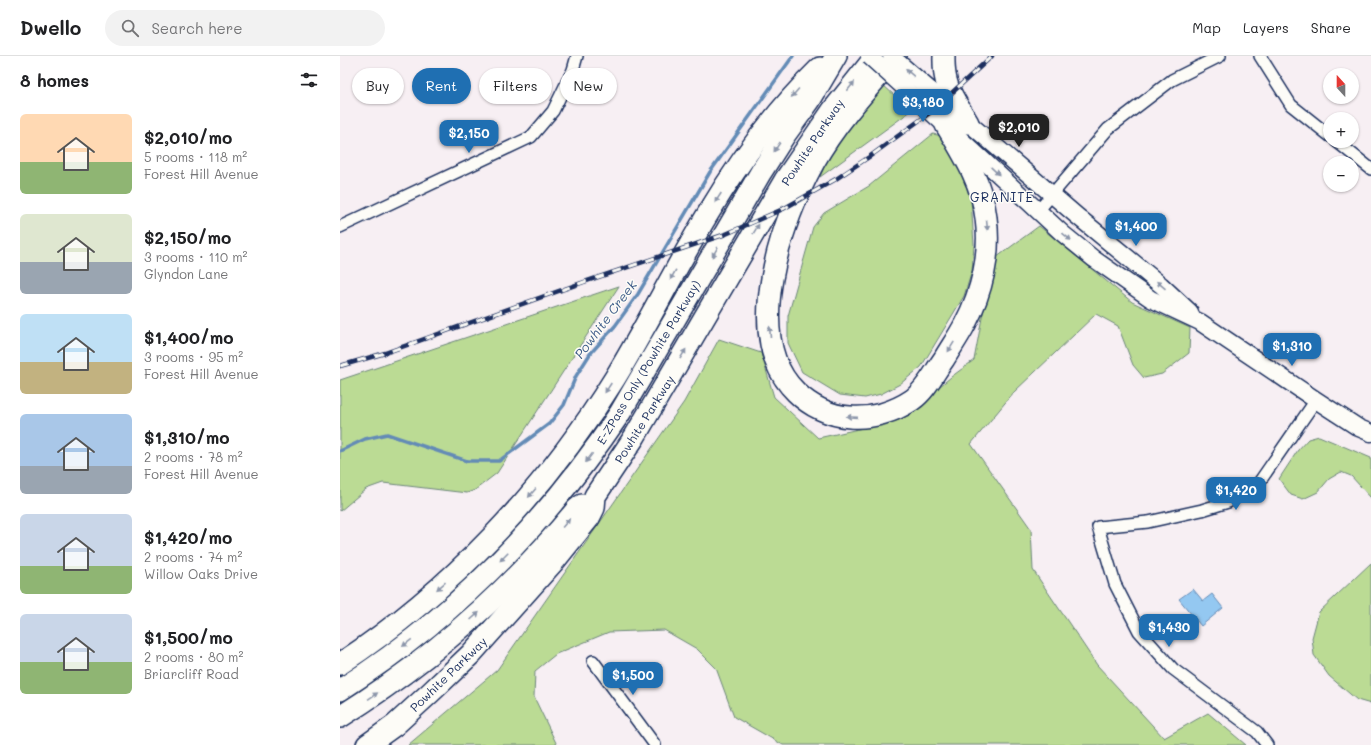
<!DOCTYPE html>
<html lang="en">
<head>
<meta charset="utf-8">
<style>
  :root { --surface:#fff; --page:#f2f2f2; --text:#202124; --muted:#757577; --line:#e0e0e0; --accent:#1f6fb2 }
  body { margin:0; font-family:Mali,sans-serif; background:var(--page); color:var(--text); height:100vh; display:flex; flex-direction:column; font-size:15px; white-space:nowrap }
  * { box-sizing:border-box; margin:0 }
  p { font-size:13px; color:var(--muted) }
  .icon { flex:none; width:22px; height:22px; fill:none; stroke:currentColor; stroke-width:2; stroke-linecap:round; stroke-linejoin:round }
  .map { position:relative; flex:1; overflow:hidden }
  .details { display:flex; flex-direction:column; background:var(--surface); width:340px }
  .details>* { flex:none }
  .guide { position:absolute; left:12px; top:12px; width:380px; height:36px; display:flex; gap:8px }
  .needle { width:26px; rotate:339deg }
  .tools { position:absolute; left:983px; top:12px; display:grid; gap:8px }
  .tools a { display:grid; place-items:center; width:36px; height:36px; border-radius:50%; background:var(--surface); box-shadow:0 1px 3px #0004; font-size:20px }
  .price { position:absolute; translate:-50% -34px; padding:0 9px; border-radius:8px; background:var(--accent); color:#fff; font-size:13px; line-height:26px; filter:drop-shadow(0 1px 2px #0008) }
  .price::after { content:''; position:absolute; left:50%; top:24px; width:12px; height:9px; margin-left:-6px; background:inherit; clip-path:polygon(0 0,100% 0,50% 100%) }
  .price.active { background:#222; color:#fff }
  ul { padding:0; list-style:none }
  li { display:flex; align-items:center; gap:12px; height:100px; padding:0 20px }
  li span { display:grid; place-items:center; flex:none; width:112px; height:80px; border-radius:6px; color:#555 }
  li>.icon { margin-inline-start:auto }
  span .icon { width:48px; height:48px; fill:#fffc; stroke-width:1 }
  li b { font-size:17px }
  h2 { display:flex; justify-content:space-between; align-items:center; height:48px; padding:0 20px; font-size:17px }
  .tag { padding:0 14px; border-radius:18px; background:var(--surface); box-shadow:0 1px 3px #0004; font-size:14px; line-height:36px }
  .tag.active { background:var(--accent); color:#fff }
  header { display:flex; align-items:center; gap:24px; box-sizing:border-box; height:56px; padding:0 20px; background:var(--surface); border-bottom:1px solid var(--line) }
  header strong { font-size:19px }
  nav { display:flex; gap:22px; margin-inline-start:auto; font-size:14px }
  .search { width:280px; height:36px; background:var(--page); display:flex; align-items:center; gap:10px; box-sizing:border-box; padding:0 14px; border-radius:22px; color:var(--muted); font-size:15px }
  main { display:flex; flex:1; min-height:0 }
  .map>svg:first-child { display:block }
  .green { fill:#bbdb94; stroke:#6b8579 }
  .water { fill:#94c8f1; stroke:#648bb6 }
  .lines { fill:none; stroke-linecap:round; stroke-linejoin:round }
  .stream { stroke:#648bb6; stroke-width:3.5 }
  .street-casing { stroke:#1b2f5e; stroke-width:14 }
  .secondary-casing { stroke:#1b2f5e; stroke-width:19 }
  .highway-casing { stroke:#1b2f5e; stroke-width:24 }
  .street { stroke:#fdfcf7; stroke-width:11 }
  .secondary { stroke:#fdfcf7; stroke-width:16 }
  .highway { stroke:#fdfcf7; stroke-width:21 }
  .rail-casing { stroke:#1b2f5e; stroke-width:4.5 }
  .rail { stroke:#fdfcf7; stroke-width:3; stroke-dasharray:9; stroke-linecap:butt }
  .secondary-bridge-casing { stroke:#1b2f5e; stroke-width:19; stroke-linecap:butt }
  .secondary-bridge { stroke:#fdfcf7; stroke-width:16 }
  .oneway { fill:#8c96aa }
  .labels { text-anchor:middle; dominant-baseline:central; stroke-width:3; stroke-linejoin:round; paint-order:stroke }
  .street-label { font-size:12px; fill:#1b2f5e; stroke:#fdfcf7 }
  .neighbourhood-label { font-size:13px; letter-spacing:1px; fill:#1b2f5e; stroke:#fdfcf7 }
  .water-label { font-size:13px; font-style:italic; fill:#3f5d8a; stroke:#fdfcf7 }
</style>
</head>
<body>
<header>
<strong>Dwello</strong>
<div class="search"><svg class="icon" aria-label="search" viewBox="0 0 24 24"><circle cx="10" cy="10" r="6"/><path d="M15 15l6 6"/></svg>Search here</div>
<nav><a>Map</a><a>Layers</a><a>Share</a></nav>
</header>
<main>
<section class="details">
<h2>8 homes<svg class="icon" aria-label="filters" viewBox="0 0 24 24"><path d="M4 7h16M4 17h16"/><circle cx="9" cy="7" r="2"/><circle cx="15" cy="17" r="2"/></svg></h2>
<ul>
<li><span style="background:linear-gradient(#ffd9b3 60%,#8fb573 0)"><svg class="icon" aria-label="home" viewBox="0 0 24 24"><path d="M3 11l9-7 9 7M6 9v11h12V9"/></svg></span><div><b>$2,010/mo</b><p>5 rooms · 118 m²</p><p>Forest Hill Avenue</p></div></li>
<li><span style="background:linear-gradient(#dfe7d0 60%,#9aa5b1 0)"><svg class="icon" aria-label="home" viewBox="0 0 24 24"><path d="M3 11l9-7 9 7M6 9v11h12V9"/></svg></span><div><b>$2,150/mo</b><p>3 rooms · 110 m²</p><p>Glyndon Lane</p></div></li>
<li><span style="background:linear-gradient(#bfe0f5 60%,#c2b280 0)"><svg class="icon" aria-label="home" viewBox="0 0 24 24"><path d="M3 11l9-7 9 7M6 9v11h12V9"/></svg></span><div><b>$1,400/mo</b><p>3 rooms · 95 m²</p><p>Forest Hill Avenue</p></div></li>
<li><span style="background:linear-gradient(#a9c7e8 65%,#9aa5b1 0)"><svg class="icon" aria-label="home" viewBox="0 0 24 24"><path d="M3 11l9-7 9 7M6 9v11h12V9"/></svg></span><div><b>$1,310/mo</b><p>2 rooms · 78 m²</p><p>Forest Hill Avenue</p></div></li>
<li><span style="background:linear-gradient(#c9d6e8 65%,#8fb573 0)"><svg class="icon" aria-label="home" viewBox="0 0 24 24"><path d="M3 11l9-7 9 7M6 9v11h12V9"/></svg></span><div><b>$1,420/mo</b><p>2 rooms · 74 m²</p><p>Willow Oaks Drive</p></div></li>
<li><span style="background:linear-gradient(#c9d6e8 60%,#8fb573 0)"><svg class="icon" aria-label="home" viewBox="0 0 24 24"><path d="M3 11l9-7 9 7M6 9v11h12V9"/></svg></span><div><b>$1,500/mo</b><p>2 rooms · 80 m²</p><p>Briarcliff Road</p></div></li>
</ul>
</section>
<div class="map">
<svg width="1031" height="689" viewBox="0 0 1031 689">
  <rect width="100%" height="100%" fill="#f7eff3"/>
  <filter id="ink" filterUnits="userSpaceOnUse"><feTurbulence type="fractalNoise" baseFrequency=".025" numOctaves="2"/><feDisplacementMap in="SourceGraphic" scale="8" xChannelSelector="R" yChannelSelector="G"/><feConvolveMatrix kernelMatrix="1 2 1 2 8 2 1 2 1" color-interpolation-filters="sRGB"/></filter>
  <g filter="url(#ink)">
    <g class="green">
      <polygon points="541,27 571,55 480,121 489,98"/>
      <polygon points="593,78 602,80 619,103 631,143 634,189 632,215 624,240 581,311 560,328 541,338 525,342 500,339 462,316 448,287 448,260 473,171 484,157 529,130"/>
      <polygon points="699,170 792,246 850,272 849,297 822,318 804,322 793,309 778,270 756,258 674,336 631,388 691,473 693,514 757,609 824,682 868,657 906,689 443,689 394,661 376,612 357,593 324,574 269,576 216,598 195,615 194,641 217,689 68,689 157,614 344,346 379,283 421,297 434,341 478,382 559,364 611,321 634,304 653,204"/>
      <polygon points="279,230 157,417 135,434 127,437 43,427 26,433 0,455 0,324"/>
      <polygon points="979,380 1031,402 1031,442 1011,420 1001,416 989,423 978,436 963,443 951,439 939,423 958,394 968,383"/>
      <polygon points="1031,507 1031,648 1017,644 989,620 974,599 972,582 979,556"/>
    </g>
    <polygon class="water" points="853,533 863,545 872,538 883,552 861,570 839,543"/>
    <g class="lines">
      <polyline class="stream" points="0,395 25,383 47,378 127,405 159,405 209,368 224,349 236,320 250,298 275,270 298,238 370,116 453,0"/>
      <defs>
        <g id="street">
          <polyline points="920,0 951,49 990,80"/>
          <polyline points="996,85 1031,113"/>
          <polyline points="698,155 768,73 832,24 880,0"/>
          <polyline points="0,171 191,81 213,55 233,14 237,0"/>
          <polyline points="253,605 315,689"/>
          <polyline points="927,689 917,676 833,613 799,575 775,528 758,471 808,466 862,454 888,446 918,428 976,344"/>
        </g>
        <g id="secondary">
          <polyline points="589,33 737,160 821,229 850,256"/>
          <polyline points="579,45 722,177 754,203 811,243 860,266 976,344 1019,372 1031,377"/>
        </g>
        <g id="highway">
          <path d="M 556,0 C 527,33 495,68 474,106 C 442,164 400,282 456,336 C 470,350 490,360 510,361 C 531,363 554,356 572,344 C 586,334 594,317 604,303 C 611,291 619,280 625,268 C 642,236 651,198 646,162 C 642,127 624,99 606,69"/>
          <path d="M 604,0 C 603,32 613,41 628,67"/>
          <path d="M 0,608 C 111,535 205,435 275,322 C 308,268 336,210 369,156 C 400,104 437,54 480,12"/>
          <path d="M 0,634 C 114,562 205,469 280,357 L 421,116 L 444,80 L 470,44 L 496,0"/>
          <path d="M 0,661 C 90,605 169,535 237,453 L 242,449"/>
          <polyline points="27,689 55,669 90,637 131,598 216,503 249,462 254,452 255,440 295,380 445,124 493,54 536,0"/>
        </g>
      </defs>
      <use href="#street" class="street-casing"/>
      <use href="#secondary" class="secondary-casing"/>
      <use href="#highway" class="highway-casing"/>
      <use href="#street" class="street"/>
      <use href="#secondary" class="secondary"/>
      <use href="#highway" class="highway"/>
      <defs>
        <polyline id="rail" points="0,310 45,297 244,226 386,178 443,153 496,123 529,101 591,56 652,0"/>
      </defs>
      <use href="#rail" class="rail-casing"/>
      <use href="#rail" class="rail"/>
      <defs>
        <g id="secondary-bridge">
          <polyline points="529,0 579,45"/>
          <polyline points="551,0 589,33"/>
        </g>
      </defs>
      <use href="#secondary-bridge" class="secondary-bridge-casing"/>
      <use href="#secondary-bridge" class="secondary-bridge"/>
    </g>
    <defs><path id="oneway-solid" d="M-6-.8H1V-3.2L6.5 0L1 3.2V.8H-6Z"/></defs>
    <g class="oneway">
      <use href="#oneway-solid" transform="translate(570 17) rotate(-139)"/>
      <use href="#oneway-solid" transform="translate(511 30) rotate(-52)"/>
      <use href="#oneway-solid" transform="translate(455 37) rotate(131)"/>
      <use href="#oneway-solid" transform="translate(437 91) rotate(123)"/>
      <use href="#oneway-solid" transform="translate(655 115) rotate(43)"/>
      <use href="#oneway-solid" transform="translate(378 142) rotate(123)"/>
      <use href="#oneway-solid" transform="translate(647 169) rotate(85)"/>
      <use href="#oneway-solid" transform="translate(416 173) rotate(-59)"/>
      <use href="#oneway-solid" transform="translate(727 181) rotate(39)"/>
      <use href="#oneway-solid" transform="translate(375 196) rotate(120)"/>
      <use href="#oneway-solid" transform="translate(333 219) rotate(119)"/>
      <use href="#oneway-solid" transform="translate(821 229) rotate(-139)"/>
      <use href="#oneway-solid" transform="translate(430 276) rotate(-95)"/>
      <use href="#oneway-solid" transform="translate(611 291) rotate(122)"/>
      <use href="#oneway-solid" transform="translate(343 298) rotate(-59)"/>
      <use href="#oneway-solid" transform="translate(268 332) rotate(123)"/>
      <use href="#oneway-solid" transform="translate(512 361) rotate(-176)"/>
      <use href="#oneway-solid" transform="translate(249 402) rotate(127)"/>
      <use href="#oneway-solid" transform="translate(192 437) rotate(130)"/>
      <use href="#oneway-solid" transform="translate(226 467) rotate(-50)"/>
      <use href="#oneway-solid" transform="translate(164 501) rotate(135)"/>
      <use href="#oneway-solid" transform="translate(101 530) rotate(139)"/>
      <use href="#oneway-solid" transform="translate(135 560) rotate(-42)"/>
      <use href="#oneway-solid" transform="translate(67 587) rotate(143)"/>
      <use href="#oneway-solid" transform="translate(33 640) rotate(-34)"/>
    </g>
  </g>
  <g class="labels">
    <g class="street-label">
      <text transform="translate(472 86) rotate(-56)">Powhite Parkway</text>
      <text transform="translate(308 306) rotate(-59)">E-ZPass Only (Powhite Parkway)</text>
      <text transform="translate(304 363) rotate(-58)">Powhite Parkway</text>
      <text transform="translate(108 618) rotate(-44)">Powhite Parkway</text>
    </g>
    <g class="neighbourhood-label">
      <text x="662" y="140">GRANITE</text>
    </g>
    <g class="water-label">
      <text transform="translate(265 263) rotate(-53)">Powhite Creek</text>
    </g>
  </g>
</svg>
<div class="tools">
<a><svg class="needle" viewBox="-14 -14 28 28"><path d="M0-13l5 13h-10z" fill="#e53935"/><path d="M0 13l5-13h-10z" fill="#757577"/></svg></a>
<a>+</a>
<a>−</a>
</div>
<b class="price" style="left:583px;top:67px">$3,180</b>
<b class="price active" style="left:679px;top:92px">$2,010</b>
<b class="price" style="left:129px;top:98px">$2,150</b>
<b class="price" style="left:796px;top:191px">$1,400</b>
<b class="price" style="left:952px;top:311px">$1,310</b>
<b class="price" style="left:896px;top:455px">$1,420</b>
<b class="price" style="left:829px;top:592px">$1,430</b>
<b class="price" style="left:293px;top:640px">$1,500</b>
<div class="guide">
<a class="tag">Buy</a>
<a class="tag active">Rent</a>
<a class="tag">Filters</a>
<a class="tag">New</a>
</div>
</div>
</main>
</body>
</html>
